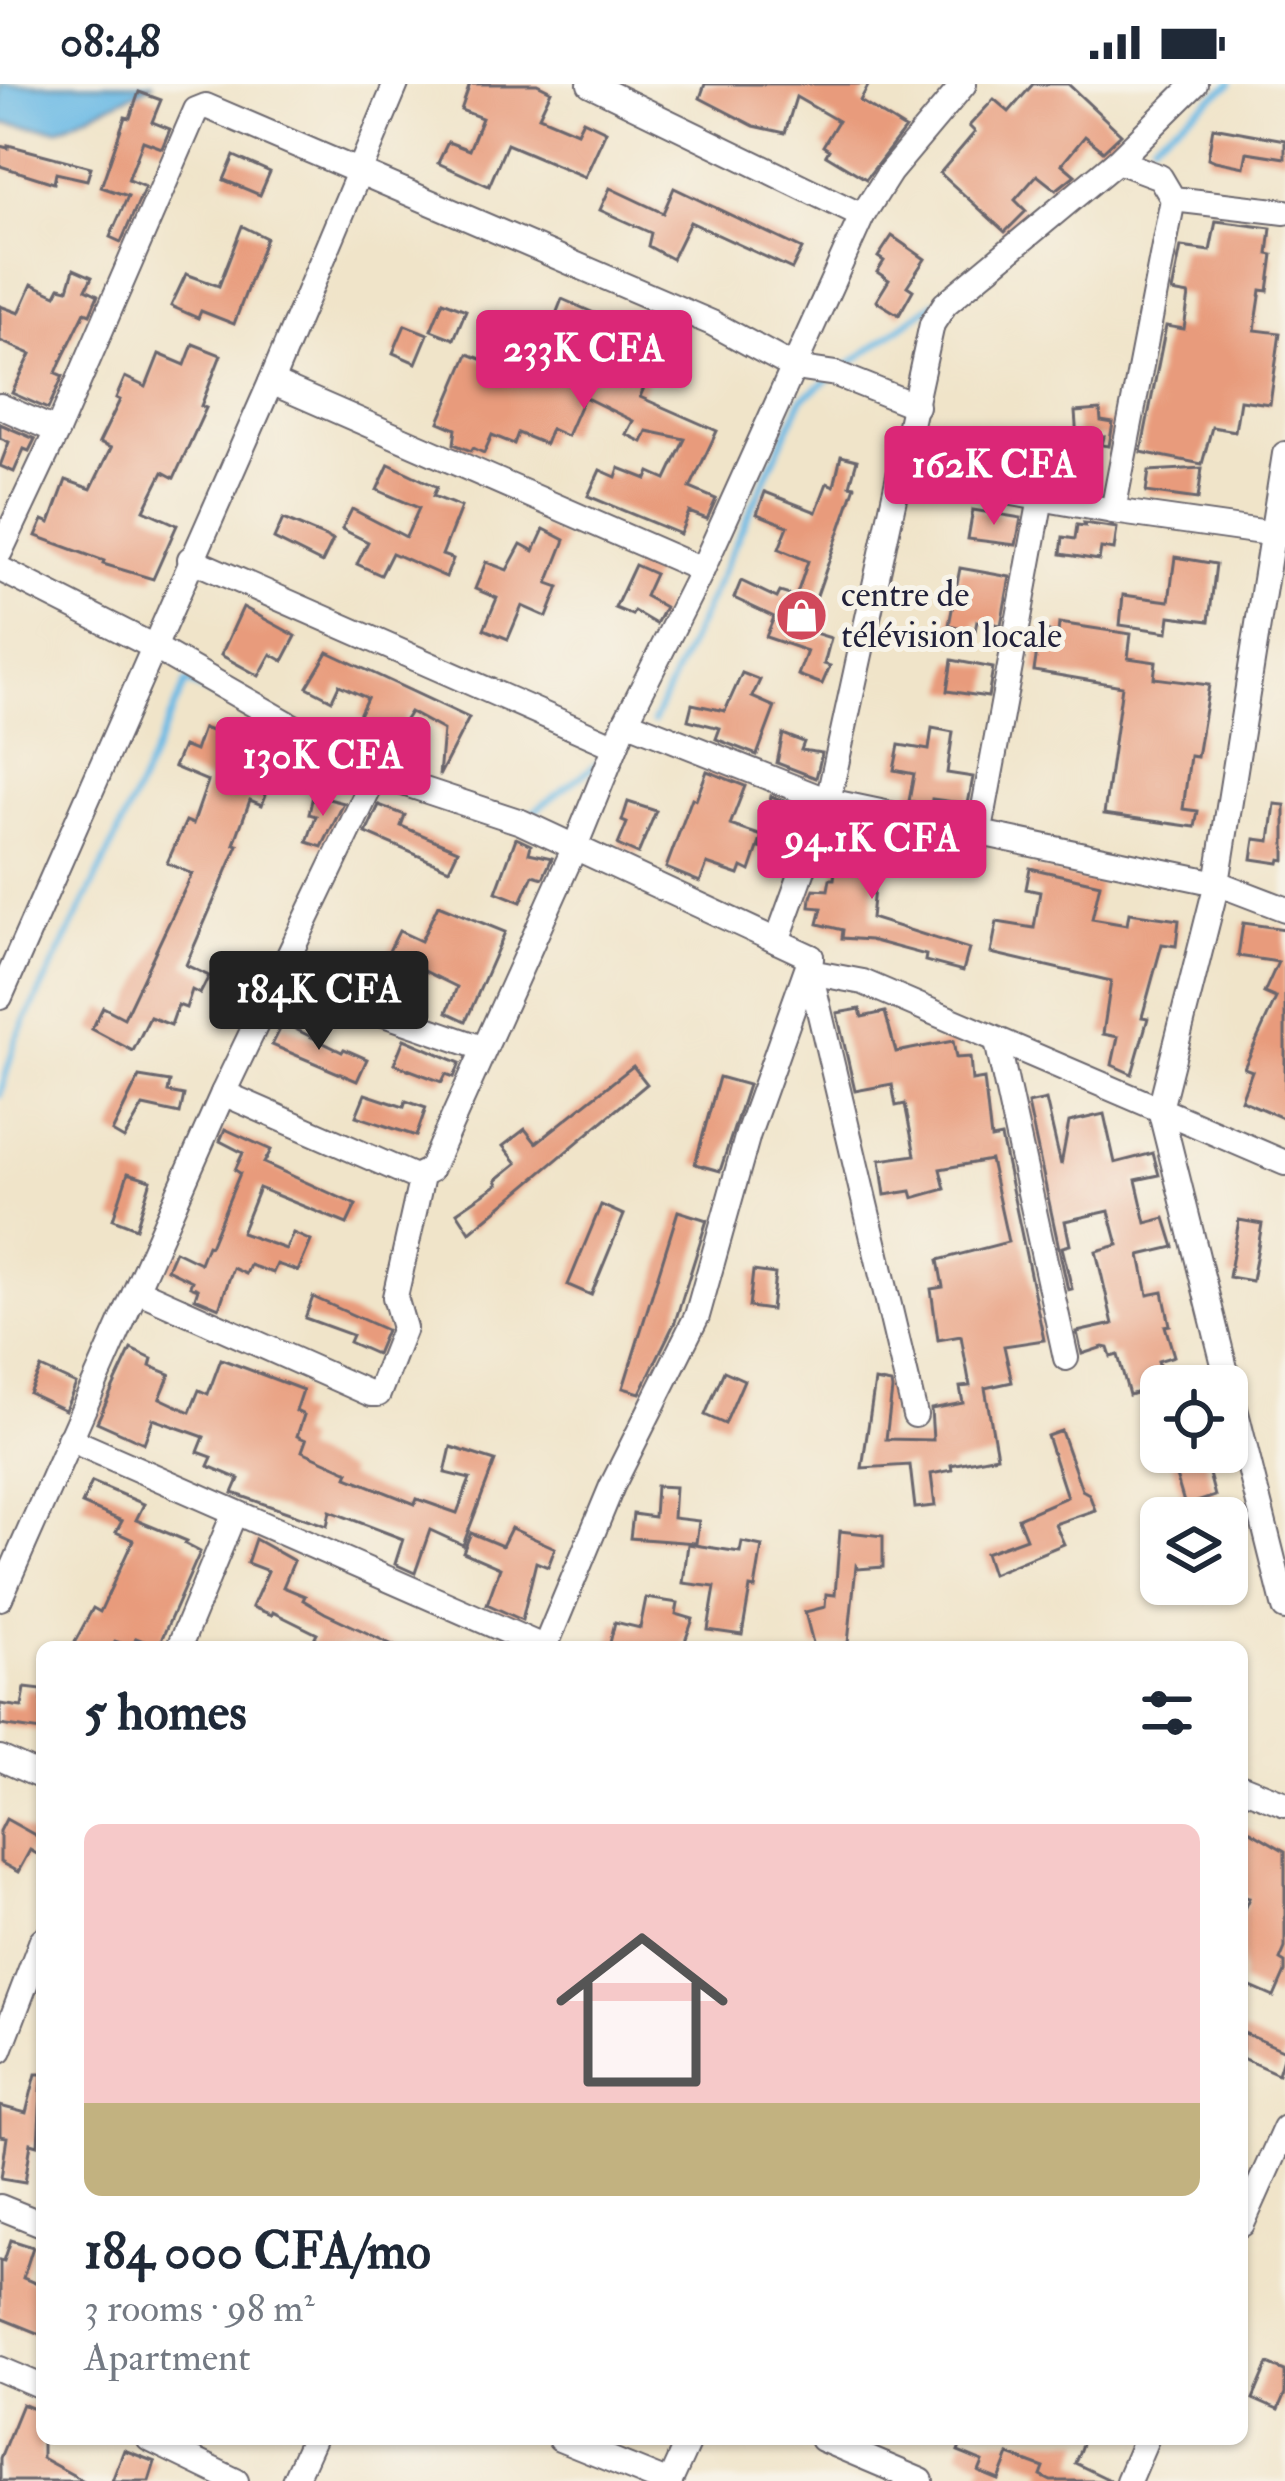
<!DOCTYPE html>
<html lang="en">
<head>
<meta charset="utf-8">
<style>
  :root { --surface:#fff; --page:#f6f6f7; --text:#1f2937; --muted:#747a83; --line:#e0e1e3; --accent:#db2777 }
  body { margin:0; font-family:"IM FELL Double Pica",serif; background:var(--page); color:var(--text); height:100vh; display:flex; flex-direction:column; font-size:45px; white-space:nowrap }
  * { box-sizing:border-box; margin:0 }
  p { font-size:39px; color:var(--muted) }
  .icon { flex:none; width:66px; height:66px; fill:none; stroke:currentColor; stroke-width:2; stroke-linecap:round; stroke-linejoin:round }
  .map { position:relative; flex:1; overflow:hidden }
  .side { position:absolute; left:36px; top:1557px; width:1212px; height:804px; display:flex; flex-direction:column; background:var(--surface); border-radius:18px; box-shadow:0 3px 9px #0004 }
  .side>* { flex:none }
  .buttons { position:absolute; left:1140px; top:1281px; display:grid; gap:24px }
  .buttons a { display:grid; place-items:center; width:108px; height:108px; border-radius:18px; background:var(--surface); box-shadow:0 3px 9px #0004; font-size:60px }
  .price { position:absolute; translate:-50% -102px; padding:0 27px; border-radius:12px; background:var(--accent); color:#fff; font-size:39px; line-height:78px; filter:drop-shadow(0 3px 6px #0008) }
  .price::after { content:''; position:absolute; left:50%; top:72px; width:36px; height:27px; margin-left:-18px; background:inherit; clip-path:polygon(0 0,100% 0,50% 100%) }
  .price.current { background:#222; color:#fff }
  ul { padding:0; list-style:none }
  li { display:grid; align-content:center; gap:24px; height:636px; padding:0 48px }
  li+li { border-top:3px solid var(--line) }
  li span { display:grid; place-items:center; height:372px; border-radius:18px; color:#555 }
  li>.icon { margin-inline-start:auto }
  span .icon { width:216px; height:216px; fill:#fffc; stroke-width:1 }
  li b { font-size:51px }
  h2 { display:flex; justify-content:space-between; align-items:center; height:144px; padding:0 48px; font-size:51px }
  .status { display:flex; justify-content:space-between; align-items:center; height:84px; padding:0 60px; background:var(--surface); direction:ltr }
  .status svg { height:33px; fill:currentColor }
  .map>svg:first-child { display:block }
  .water { fill:#6abae5; stroke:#466e90; stroke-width:3 }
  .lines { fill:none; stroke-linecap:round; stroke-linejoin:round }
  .stream { stroke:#6abae5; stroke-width:6 }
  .building { fill:#e89b7c }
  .minor-casing { stroke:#6a666d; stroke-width:28 }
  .minor { stroke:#fff; stroke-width:24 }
  .labels { text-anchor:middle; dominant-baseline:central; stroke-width:10; stroke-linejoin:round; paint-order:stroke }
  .poi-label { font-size:36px; fill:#22223b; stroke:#f7f3e8; text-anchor:start }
</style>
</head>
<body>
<div class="status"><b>08:48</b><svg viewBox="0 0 49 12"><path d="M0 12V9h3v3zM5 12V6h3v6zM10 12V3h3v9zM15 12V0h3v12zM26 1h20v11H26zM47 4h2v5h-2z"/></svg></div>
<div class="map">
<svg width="1285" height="2397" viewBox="0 0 1285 2397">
  <rect width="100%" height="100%" fill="#f7f3e8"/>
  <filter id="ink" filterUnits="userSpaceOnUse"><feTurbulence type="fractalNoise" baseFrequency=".00833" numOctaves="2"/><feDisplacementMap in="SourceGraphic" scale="24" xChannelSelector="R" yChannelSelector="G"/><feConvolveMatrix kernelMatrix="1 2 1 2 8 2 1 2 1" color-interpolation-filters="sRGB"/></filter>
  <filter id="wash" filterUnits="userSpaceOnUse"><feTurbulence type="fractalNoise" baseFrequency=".004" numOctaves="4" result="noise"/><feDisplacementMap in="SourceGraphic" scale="48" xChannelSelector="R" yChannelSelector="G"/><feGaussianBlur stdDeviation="2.7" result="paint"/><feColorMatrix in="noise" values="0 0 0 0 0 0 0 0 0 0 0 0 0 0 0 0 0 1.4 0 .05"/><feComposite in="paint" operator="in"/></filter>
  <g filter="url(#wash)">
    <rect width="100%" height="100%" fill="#f0e4c9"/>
    <polygon class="water" points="0,0 154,0 58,45 0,39"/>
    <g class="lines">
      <g class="stream">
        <polyline points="1153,57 1231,0"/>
        <polyline points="844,284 935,218"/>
        <polyline points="653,638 802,315 828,296"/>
        <polyline points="528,732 599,678"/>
        <polyline points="0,1011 16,956 109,769 186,598 218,613"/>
      </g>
    </g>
    <g id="blocks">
      <g class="building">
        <polygon points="470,0 537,0 551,7 539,32 577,48 583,36 606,47 585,93 507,60 489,102 438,79 448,58 469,66 482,34 461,26"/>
        <polygon points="705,0 869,0 860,17 905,45 866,95 826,71 829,66 823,62 838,37 796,13 785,49 754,42 700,14"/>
        <polygon points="1033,0 1068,0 1121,50 1103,67 1085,52 1062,80 1075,91 1056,106 1037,91 1015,116 1026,127 1005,148 940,89 975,48 969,42 994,15 1009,28"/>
        <polygon points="139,8 161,16 152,38 170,45 162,64 143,57 128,96 145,103 121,158 110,153 128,112 101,103 125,33 130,34"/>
        <polygon points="1213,43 1285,56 1285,74 1247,68 1244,83 1215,77 1208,74"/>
        <polygon points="8,61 91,83 87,96 56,89 54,99 0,82 0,62 8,64"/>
        <polygon points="234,72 270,88 260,111 224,96"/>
        <polygon points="610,104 663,129 674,104 802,165 792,185 690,138 672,175 648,162 651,149 600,126"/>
        <polygon points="1216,137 1271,144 1268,170 1273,171 1268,207 1261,206 1255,246 1280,249 1270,320 1240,316 1235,347 1212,343 1202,380 1141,368 1166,242 1184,245 1189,211 1172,208 1181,163 1210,167"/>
        <polygon points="242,142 266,154 234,240 201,227 198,234 171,222 186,190 219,202"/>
        <polygon points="892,152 925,175 907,202 913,206 899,231 876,217 889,196 877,188 884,177 878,173"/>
        <polygon points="74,185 92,193 86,205 98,211 90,230 85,228 61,277 56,289 63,292 48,325 12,309 31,270 0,257 0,222 19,229 32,200 56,211 60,203 68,205"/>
        <polygon points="562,215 642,250 625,285 648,294 640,313 717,347 690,404 716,415 707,435 689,428 680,450 588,412 600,386 616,393 619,384 647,395 650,388 666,395 685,355 647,347 642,358 626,350 633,337 584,313 567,352 551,345 545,360 518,349 514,360 492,351 484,369 473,364 471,367 454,360 456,345 439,338 468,270 531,294"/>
        <polygon points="443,217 466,226 454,255 431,246"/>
        <polygon points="405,241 428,250 416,279 393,269"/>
        <polygon points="193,260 221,271 201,322 206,324 174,394 163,388 144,426 177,441 153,495 103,480 104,477 36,452 43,436 50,439 66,396 91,405 111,364 99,359 120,316 116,314 125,293 146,303 159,270 185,281"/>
        <polygon points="1100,326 1101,337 1113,339 1109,362 1102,361 1104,353 1077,355 1075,328"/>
        <polygon points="0,340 35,355 29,367 24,365 14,388 0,382 9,358 0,354"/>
        <polygon points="841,372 857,376 850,401 855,402 805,546 831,554 824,580 830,582 822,600 798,591 807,567 766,553 774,533 734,514 741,497 777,514 780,508 796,513 808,477 779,465 788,442 757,430 765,408 816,428 827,399 834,402"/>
        <polygon points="389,380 437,403 433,412 461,423 442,471 453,475 446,493 392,469 381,491 357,480 368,458 342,445 352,425 406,453 419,424 377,406"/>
        <polygon points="1202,384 1198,415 1146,408 1149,387"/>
        <polygon points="973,426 1021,434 1016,461 968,455"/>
        <polygon points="283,435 333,456 322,479 274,455"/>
        <polygon points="1084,439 1117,444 1114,466 1101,464 1099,476 1061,470 1063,453 1075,455 1077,441 1085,442"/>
        <polygon points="544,445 565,456 548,499 559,503 547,533 522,522 508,555 484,545 497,514 475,505 486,478 507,486 521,460 534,467"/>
        <polygon points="1175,473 1216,480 1209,537 1170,532 1168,548 1120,541 1123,511 1169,517"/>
        <polygon points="635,481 655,490 645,512 665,523 656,540 634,527 632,531 615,524"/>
        <polygon points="960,484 1010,493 1001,541 977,537 975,547 949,541"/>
        <polygon points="243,523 296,552 283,577 271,570 259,592 221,571"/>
        <polygon points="1059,539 1131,550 1128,574 1156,578 1154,594 1209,601 1197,673 1190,672 1183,725 1198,727 1195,743 1104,730 1122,602 1034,587 1040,547 1058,549"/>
        <polygon points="328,568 469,634 439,692 443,646 410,628 394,653 359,631 367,614 339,601 332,616 307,603"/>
        <polygon points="952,576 993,584 988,613 947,607"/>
        <polygon points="742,589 760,596 752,613 775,623 757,671 716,655 720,644 688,636 692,620 725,627"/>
        <polygon points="203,644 264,667 265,662 298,674 286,706 270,700 262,721 250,716 234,760 238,761 186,881 209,892 200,910 192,906 186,924 178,921 171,941 150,933 133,967 92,945 103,923 124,934 192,790 167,779 186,737 193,740 208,697 174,683 183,662 195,667"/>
        <polygon points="932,644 953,648 947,689 973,693 968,720 932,715 931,722 909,717 914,690 894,686 899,661 929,666"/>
        <polygon points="783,650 804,658 801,666 822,669 816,694 777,679"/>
        <polygon points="707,687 745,702 730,741 762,752 750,787 742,783 739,791 707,780 700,798 666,784 692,714 696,716"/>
        <polygon points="313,711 344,719 322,763 307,758 316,732 309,730"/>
        <polygon points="771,712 807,726 791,771 760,764"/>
        <polygon points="628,718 656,727 638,770 618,761 627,739 622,737"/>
        <polygon points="1275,720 1285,721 1285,776 1280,775 1279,779 1252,775 1255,755 1270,757"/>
        <polygon points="379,721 405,731 401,742 458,766 449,785 366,749"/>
        <polygon points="842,738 880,745 871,834 969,865 963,887 925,877 926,871 870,856 842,854 843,846 818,840 822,824 810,823 811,813 814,805 828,806 830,795 834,795"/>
        <polygon points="516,754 531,761 529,769 552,774 543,794 533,791 521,818 496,808"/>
        <polygon points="1030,784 1100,800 1092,835 1127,841 1129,829 1179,836 1176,862 1162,860 1142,933 1148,934 1132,990 1112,981 1118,953 1103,950 1111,897 991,869 997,838 1034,844 1040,808 1026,805"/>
        <polygon points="438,821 505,848 466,937 447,928 457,903 388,869 399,847 421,857"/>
        <polygon points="1243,839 1285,845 1285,1035 1241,1016 1252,987 1244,984 1276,914 1264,909 1278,878 1238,872"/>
        <polygon points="860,925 862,933 885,928 896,968 953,957 956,974 970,973 972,997 984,995 991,1055 1001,1053 1044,1256 1004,1262 1012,1298 985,1304 997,1372 951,1381 952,1386 931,1390 935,1422 915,1424 910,1381 862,1384 875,1297 891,1300 892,1306 886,1355 933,1356 931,1325 963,1319 960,1303 970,1302 961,1252 938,1256 931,1205 943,1203 938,1176 1008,1158 990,1076 940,1085 945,1105 913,1114 911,1107 885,1111 880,1076 915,1071 905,1020 896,1022 892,1000 855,1007 837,929"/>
        <polygon points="283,939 342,968 344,965 367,975 357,997 272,961"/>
        <polygon points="404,955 460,979 454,993 446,990 442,998 394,980"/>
        <polygon points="633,982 647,1000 470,1148 457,1128 498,1100 496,1096 517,1079 503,1062 525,1045 536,1059"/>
        <polygon points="139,993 170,998 168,1008 184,1011 180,1030 143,1022 124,1055 112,1048"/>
        <polygon points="719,993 748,1001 720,1087 695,1080"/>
        <polygon points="365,1010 404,1023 406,1017 426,1024 416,1052 356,1032"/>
        <polygon points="1046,1016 1061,1081 1069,1038 1104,1030 1115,1079 1153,1069 1159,1091 1136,1096 1146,1139 1165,1134 1174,1163 1140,1171 1148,1211 1163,1208 1170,1241 1165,1242 1174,1272 1158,1277 1164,1300 1129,1311 1118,1271 1111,1273 1108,1264 1103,1263 1082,1270 1077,1248 1113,1240 1096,1167 1118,1161 1109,1127 1065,1137 1070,1161 1062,1163 1072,1205 1068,1206 1028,1020"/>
        <polygon points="225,1045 271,1066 264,1079 356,1121 347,1140 259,1104 241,1149 286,1165 293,1149 311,1157 298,1187 277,1180 273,1189 250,1181 246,1190 233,1184 219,1224 195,1214 198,1205 190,1202 192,1197 167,1185 175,1167 200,1179 207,1161 210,1162 240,1089 235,1086 243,1069 220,1057"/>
        <polygon points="128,1089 151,1096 136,1144 113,1135"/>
        <polygon points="601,1121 624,1131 591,1211 568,1201"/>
        <polygon points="678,1127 707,1136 675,1238 640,1309 623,1304"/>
        <polygon points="1239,1136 1262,1140 1252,1197 1229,1193"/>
        <polygon points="753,1187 775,1190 771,1226 749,1223"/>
        <polygon points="313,1213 386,1246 376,1270 349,1258 352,1251 305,1234"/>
        <polygon points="131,1265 152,1275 150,1282 170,1290 160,1314 190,1328 199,1306 208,1310 221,1275 303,1306 296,1327 304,1331 297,1352 306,1356 302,1367 349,1388 347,1393 415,1420 417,1415 457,1429 470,1395 445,1389 451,1363 495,1377 463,1461 430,1446 415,1489 395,1480 403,1455 330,1427 327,1442 233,1409 239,1395 208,1382 212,1373 198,1368 204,1353 153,1335 144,1359 97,1338"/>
        <polygon points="41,1284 76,1300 65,1326 29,1309"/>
        <polygon points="724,1287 744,1296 725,1340 705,1331"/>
        <polygon points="1061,1347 1082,1406 1089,1410 1095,1426 1055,1440 1064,1460 992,1490 985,1469 1026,1454 1018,1434 1067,1413 1047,1352"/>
        <polygon points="1169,1368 1203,1368 1215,1412 1185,1422"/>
        <polygon points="92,1398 144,1420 136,1436 187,1457 185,1460 200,1468 158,1563 136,1554 132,1563 115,1557 112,1563 72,1563 93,1524 100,1528 133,1456 116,1448 122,1437 82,1420"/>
        <polygon points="656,1402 675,1403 673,1434 699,1437 696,1459 630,1454 633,1430 654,1433"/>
        <polygon points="511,1444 555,1464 548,1483 536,1478 522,1536 487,1520 500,1484 463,1468 471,1449 502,1462"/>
        <polygon points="840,1447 883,1452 883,1483 858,1485 856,1482 848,1559 814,1563 805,1528 825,1523 826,1510 835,1511"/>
        <polygon points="255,1455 294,1477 283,1503 305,1512 303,1516 325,1529 397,1563 310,1563 317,1550 273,1528 272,1531 252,1523 268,1487 247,1479"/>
        <polygon points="742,1458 762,1462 755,1505 750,1504 742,1551 708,1546 715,1503 683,1499 688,1460 740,1468"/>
        <polygon points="646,1514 678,1519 676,1530 693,1535 683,1563 616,1563 610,1559 615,1538 640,1544"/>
        <polygon points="25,1604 42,1606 42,1647 0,1641 0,1620 22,1623"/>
        <polygon points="6,1735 42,1755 42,1773 30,1766 18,1788 0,1778 0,1747"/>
        <polygon points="1242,1742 1285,1767 1285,1864 1280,1876 1285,1879 1285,1888 1274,1913 1242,1899 1242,1830 1249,1814 1242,1812"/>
        <polygon points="1242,1948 1285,1967 1278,1990 1242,1974"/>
        <polygon points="36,1990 42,1990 38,2061 31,2059 25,2098 1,2094 7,2053 0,2052 0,2022 26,2029"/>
        <polygon points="11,2156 33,2163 23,2194 42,2202 42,2251 0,2234 0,2176 4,2177"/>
        <polygon points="1268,2280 1285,2287 1285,2310 1278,2326 1253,2315"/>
        <polygon points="22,2320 42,2328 42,2374 84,2397 0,2397 0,2374"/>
        <polygon points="963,2355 1084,2355 1075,2379 1112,2397 1051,2397 1041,2392 1044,2384 1009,2371 999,2396 979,2388 983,2378 958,2368"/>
        <polygon points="124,2366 155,2378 149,2397 112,2397"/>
      </g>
    </g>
  </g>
  <g filter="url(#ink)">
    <use href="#blocks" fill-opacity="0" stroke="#6a666d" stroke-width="3"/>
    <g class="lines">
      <defs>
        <g id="minor">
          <polyline points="590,0 862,132"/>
          <polyline points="1117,77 1195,0"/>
          <polyline points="271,298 702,486"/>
          <polyline points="0,322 57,347"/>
          <polyline points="1285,370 1217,799 1160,1025 1285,1524"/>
          <polyline points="902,389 1113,427 1283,451"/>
          <polyline points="1113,427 1173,115"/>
          <polyline points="0,468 57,347 196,26 206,22 712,239 795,284 836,290 916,322"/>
          <polyline points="190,475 615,662"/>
          <polyline points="0,485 152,562 376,690 521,738 811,873 810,888 863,898 1285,1079"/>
          <polyline points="626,637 828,717 1217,799 1285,825"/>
          <polyline points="979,751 1041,414"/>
          <polyline points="777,857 828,717 932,240 945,220 1117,77 1160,93 1173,115 1285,128"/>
          <polyline points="810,888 915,1331"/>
          <polyline points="280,894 482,964"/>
          <polyline points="0,913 271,298 396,0"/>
          <polyline points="997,957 1066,1274"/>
          <polyline points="223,1009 415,1093 430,1086 574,765 626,637 702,486 862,132 890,88 964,0"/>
          <polyline points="137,1206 371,1310 378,1310 404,1244 395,1213 422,1092"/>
          <polyline points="69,1355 543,1563"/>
          <polyline points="0,1514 223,1009 376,690"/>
          <polyline points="179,1563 234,1430"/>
          <polyline points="545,1563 612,1402 697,1232 748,1050 811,873"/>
          <polyline points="0,1674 42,1693"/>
          <polyline points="1242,1703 1285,1720"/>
          <polyline points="0,1966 42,1856"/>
          <polyline points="0,2123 42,2140"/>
          <polyline points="1242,2140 1285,2044"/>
          <polyline points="0,2285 42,2303"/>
          <polyline points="149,2355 236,2397"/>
          <polyline points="560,2355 664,2397"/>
          <polyline points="822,2355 921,2397"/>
          <polyline points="294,2397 313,2355"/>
          <polyline points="670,2397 689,2355"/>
          <polyline points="1128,2397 1146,2355"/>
        </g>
      </defs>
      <use href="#minor" class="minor-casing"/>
      <use href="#minor" class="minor"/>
    </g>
  </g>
  <defs>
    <symbol id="shop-disc" viewBox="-11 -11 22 22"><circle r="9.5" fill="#d1495b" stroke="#f7f3e8"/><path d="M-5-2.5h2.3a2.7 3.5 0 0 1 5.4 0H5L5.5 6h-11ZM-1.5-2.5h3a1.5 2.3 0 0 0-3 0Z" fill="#fff"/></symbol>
  </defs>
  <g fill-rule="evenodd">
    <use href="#shop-disc" x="772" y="502" width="59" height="59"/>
  </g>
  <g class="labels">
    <g class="poi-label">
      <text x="841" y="510">centre de<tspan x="841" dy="41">télévision locale</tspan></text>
    </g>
  </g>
</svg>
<div class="buttons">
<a><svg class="icon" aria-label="locate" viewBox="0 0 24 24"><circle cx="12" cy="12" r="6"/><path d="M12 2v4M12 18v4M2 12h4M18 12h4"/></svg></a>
<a><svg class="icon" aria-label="layers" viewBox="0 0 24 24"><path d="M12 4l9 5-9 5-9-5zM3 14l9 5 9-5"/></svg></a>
</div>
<b class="price" style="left:584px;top:328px">233K CFA</b>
<b class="price" style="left:994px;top:444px">162K CFA</b>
<b class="price" style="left:323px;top:735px">130K CFA</b>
<b class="price" style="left:872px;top:818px">94.1K CFA</b>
<b class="price current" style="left:319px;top:969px">184K CFA</b>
<section class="side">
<h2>5 homes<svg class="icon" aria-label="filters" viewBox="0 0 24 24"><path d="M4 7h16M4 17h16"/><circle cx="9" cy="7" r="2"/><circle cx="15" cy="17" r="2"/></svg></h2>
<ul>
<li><span style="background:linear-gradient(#f6c9c9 75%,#c2b280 0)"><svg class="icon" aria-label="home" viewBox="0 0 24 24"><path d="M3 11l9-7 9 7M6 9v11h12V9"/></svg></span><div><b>184 000 CFA/mo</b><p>3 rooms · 98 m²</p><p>Apartment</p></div></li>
</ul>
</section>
</div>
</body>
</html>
